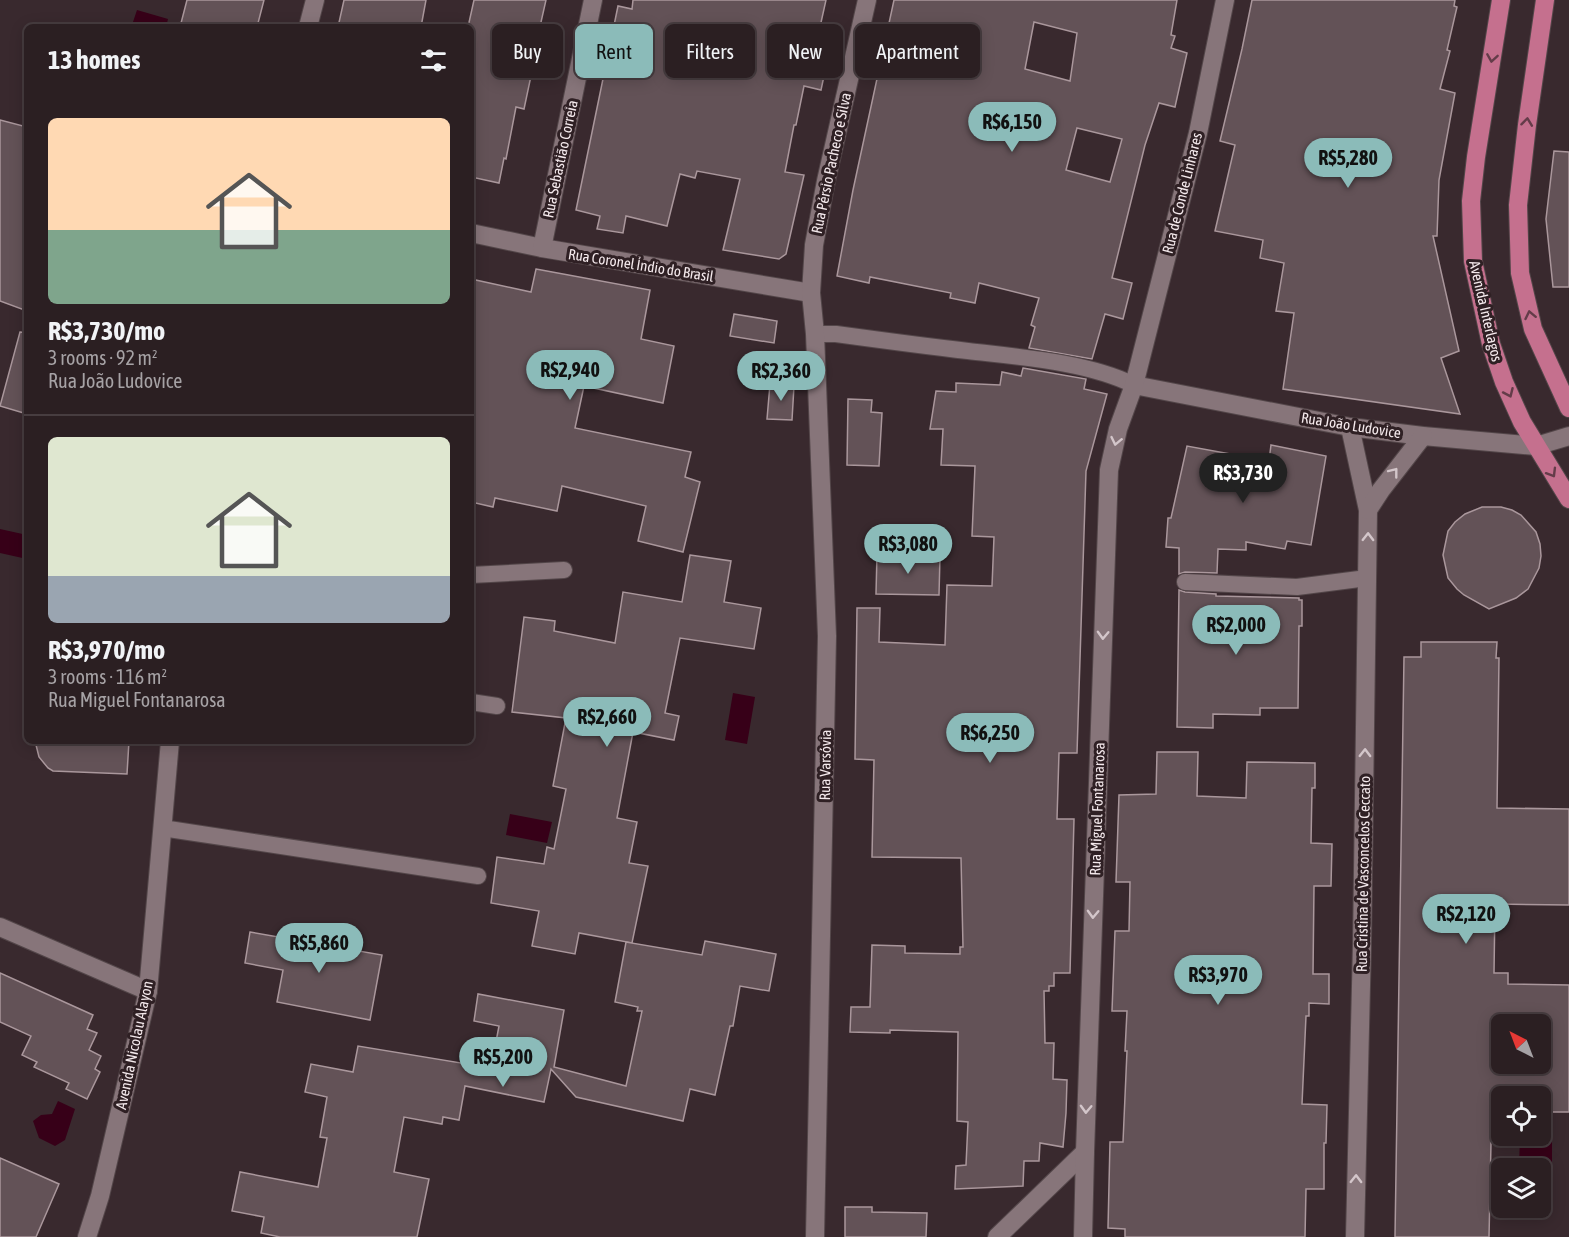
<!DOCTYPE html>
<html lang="en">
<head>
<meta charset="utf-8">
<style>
  :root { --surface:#2b1f22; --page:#33272a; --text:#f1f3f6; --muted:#a6a2a5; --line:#473d40; --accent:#8bbbb9 }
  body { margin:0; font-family:"Asap Condensed",sans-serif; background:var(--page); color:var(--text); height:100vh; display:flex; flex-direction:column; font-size:22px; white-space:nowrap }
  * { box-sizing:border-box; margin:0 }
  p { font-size:20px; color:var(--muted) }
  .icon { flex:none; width:33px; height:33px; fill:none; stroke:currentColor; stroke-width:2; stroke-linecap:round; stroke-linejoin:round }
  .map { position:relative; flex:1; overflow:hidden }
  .side { position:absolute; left:24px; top:24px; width:450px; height:720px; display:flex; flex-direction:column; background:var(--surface); border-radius:9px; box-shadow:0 3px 15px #0003,0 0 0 2px var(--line) }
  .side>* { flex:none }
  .guide { position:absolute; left:492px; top:24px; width:570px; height:54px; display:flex; gap:12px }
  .needle { width:39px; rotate:318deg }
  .fabs { position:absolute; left:1491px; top:1014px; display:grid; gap:12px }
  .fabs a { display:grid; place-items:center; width:60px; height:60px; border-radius:9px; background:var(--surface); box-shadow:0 3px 15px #0003,0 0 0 2px var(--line); font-size:30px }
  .price { position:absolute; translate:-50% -51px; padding:0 14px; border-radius:21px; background:var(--accent); color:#111; font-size:20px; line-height:39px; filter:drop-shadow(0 2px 3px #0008) }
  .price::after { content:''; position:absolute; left:50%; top:36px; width:18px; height:14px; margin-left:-9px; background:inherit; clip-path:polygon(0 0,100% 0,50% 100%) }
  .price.active { background:#222; color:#fff }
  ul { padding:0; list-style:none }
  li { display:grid; align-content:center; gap:12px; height:318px; padding:0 24px }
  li+li { border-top:2px solid var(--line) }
  li span { display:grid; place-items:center; height:186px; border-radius:9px; color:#555 }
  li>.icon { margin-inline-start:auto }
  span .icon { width:108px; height:108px; fill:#fffc; stroke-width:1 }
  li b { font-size:26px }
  h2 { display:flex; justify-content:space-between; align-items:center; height:72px; padding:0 24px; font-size:26px }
  .pill { padding:0 21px; border-radius:9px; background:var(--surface); box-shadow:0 3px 15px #0003,0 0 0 2px var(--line); font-size:21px; line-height:54px }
  .pill.active { background:var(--accent); color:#111 }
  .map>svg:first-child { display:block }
  .water { fill:#370018 }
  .building { fill:#635257; stroke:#aa979c; stroke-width:1.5; fill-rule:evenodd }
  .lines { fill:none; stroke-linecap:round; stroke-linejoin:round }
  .service-casing { stroke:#534649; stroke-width:18 }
  .minor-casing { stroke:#534649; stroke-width:20 }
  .primary-casing { stroke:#534649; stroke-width:20 }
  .service { stroke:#87757a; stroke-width:16 }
  .minor { stroke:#87757a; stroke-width:18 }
  .primary { stroke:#c5708e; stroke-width:18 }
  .oneway { stroke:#643c49 }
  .oneway2 { stroke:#d3c6ca }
  .labels { text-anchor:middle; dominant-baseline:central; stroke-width:6; stroke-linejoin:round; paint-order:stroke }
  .street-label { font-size:15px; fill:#f4e9ec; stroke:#2f2024 }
</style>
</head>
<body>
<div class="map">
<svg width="1569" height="1237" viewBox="0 0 1569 1237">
  <rect width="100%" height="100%" fill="#39292e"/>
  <g class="water">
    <polygon points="137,10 168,19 166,27 140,27 132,25"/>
    <polygon points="0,529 27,535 27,559 0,553"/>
    <polygon points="733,693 755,697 747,744 725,740"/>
    <polygon points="510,814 552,822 547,843 506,835"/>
    <polygon points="58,1101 75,1109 65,1140 55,1146 39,1138 33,1121 41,1115 52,1114"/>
    <polygon points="1541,1131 1552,1131 1552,1185 1541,1185 1540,1168 1519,1168 1520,1136 1540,1136"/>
  </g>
  <g class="building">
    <polygon points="187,0 264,0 257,27 180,27"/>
    <polygon points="344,0 426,0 421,27 338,27"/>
    <polygon points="474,0 546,0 529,75 531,76 524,109 516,107 506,159 504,158 499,183 471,177 471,27 468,27"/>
    <polygon points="633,0 826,0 816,45 830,48 821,90 804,86 796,125 794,125 785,172 804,175 786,254 779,259 723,250 740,179 697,171 695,178 680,174 667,226 626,216 623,233 597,229 600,216 576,210 618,6 632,9"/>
    <path d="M 894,0 L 1177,0 L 1171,35 L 1175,36 L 1171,48 L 1187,53 L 1175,107 L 1159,103 L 1145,145 L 1112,278 L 1132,283 L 1123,319 L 1105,314 L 1092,359 L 1029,348 L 1035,327 L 1031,325 L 1039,298 L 979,283 L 975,303 L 950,298 L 951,293 L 870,277 L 869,283 L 837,276 L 853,190 ZM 1034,22 L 1077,33 L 1070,81 L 1025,69 ZM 1077,128 L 1122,139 L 1110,182 L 1066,170 Z"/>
    <polygon points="1252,0 1455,0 1454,6 1457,7 1447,50 1450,51 1440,89 1455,93 1439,180 1437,236 1433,236 1459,351 1441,358 1460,414 1283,389 1294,313 1276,311 1284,263 1260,258 1263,240 1215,231 1235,145 1220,141 1242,49"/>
    <polygon points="0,120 27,127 27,311 0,301"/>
    <polygon points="1554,151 1569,152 1569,287 1553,287 1546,219"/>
    <polygon points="536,269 650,290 641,339 674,346 663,403 584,386 575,428 691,452 685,477 700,482 683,552 638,541 646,506 562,486 557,511 495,498 493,507 471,502 471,279 531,292"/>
    <polygon points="734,314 777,321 774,343 730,336"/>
    <polygon points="20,332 27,333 27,414 0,406"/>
    <polygon points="1023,368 1086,379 1084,389 1107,394 1086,471 1077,753 1059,753 1057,819 1074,819 1070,973 1054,973 1054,986 1049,986 1049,991 1044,991 1045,1043 1054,1043 1053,1079 1067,1080 1066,1113 1063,1147 1040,1143 1039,1161 1024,1161 1023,1186 955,1189 956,1166 966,1165 968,1122 957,1121 958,1032 890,1030 890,1033 850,1032 851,1007 870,1007 872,945 905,946 905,953 960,954 960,947 963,947 961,858 872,857 874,760 855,759 857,608 880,608 879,642 945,645 947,585 992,586 994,537 972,536 975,466 941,465 943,429 930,429 936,391 956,392 956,383 1000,385 1002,372 1021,376"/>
    <polygon points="770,384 794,386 792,420 767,419"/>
    <polygon points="848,399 872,400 871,412 882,413 879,466 847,465"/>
    <polygon points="1271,445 1326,456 1311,545 1287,541 1285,549 1246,542 1246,550 1218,549 1217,573 1185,572 1179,574 1179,548 1166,547 1168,518 1171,518 1187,446 1269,461"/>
    <polygon points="1482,507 1501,507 1512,510 1521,515 1536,532 1540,544 1541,556 1539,568 1528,589 1516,598 1489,609 1464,595 1457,589 1448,578 1443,555 1448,531 1455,522 1465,514"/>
    <polygon points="877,554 940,556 939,595 876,594"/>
    <polygon points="690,555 731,561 724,602 761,608 754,649 680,638 665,713 679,716 674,740 633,732 617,818 637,822 629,863 648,866 632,943 579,933 575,954 532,946 539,911 491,903 497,857 544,864 547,847 554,849 566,789 553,786 566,718 512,712 524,617 555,621 554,631 615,643 623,592 682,602"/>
    <polygon points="1179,590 1185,592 1216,594 1216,596 1299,598 1299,600 1302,600 1302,626 1299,626 1298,708 1260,708 1260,715 1213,714 1213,728 1177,727"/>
    <path d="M 1421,642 L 1497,642 L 1496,658 L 1499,658 L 1497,808 L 1569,809 L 1569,905 L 1495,904 L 1494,973 L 1508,973 L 1508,984 L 1569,985 L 1569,1112 L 1540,1112 L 1540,1096 L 1492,1096 L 1489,1237 L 1395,1237 L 1404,657 L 1421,657 ZM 1502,1024 L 1540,1024 L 1540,1064 L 1502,1064 Z"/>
    <polygon points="35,741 129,741 127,774 53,771 48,768 39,757"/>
    <polygon points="1157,752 1198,752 1197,796 1246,798 1247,762 1315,763 1315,788 1312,788 1311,843 1332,844 1331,886 1314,886 1313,974 1329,974 1329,1004 1309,1003 1309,1016 1306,1016 1302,1104 1327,1105 1326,1143 1324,1143 1324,1189 1306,1189 1305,1237 1125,1237 1125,1229 1108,1228 1110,1142 1123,1142 1127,1051 1125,1051 1127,1011 1112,1011 1115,931 1129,931 1130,882 1116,882 1119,795 1156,794"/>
    <polygon points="250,932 382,955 370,1020 277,1002 283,970 245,963"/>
    <polygon points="705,941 776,954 769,991 740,986 733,1026 730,1026 715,1095 690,1089 683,1121 576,1097 551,1069 544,1102 465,1086 459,1120 443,1117 442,1124 404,1117 394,1172 429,1179 417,1237 280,1237 261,1233 264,1217 232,1211 240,1172 318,1187 327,1138 320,1137 327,1097 305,1092 311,1064 353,1072 358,1046 491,1068 499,1026 474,1021 478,994 564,1010 554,1067 626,1086 642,1011 637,1011 638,1007 615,1002 626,942 702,955"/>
    <polygon points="0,973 93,1015 87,1029 97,1033 89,1050 101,1056 95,1069 100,1072 87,1099 66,1089 69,1083 34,1067 37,1062 22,1055 31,1036 0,1022"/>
    <polygon points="0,1158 59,1184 36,1237 0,1237"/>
    <polygon points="845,1207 872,1207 872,1212 927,1213 926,1237 845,1237"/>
  </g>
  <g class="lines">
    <defs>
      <g id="service">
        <path d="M 815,334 L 836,334 C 880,340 924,346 968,351 C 1019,357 1088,362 1134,385"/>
        <polyline points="471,575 564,570"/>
        <polyline points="1185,582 1297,587 1367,578"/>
        <polyline points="471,702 497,706"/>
        <polyline points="162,828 478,876"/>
      </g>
      <g id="minor">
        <polyline points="308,27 315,0"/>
        <polyline points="471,233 542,248 811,293"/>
        <polyline points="542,248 593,0"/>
        <polyline points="1134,385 1350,427 1423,436 1536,446 1569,436"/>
        <polyline points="1350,427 1368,510 1362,944 1355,1237"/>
        <polyline points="1368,510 1381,490 1423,436"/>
        <polyline points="0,927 148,991"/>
        <polyline points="87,1237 100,1196 148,991 170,741"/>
        <polyline points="815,1237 827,636 815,334 811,293 814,245 826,181 867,0"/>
        <polyline points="997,1237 1085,1152"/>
        <polyline points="1083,1237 1085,1152 1109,470 1118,429 1134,385 1198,133 1225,0"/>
      </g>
      <g id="primary">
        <polyline points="1501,0 1476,157 1471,201 1473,261 1491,344 1504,382 1522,422 1569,499"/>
        <polyline points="1545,0 1527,125 1518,205 1520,273 1533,329 1569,408"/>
      </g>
    </defs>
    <use href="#service" class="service-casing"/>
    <use href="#minor" class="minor-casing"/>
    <use href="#primary" class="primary-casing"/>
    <use href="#service" class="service"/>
    <use href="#minor" class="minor"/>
    <use href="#primary" class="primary"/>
  </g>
  <defs><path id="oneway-chevron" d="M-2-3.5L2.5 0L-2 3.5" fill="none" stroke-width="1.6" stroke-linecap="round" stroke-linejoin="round" transform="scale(1.5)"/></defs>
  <g class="oneway">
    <use href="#oneway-chevron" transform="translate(1492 58) rotate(99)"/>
    <use href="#oneway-chevron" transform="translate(1527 122) rotate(-83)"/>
    <use href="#oneway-chevron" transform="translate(1530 315) rotate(-102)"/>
    <use href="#oneway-chevron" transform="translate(1509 393) rotate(66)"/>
    <use href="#oneway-chevron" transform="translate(1552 473) rotate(59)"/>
  </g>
  <g class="oneway2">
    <use href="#oneway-chevron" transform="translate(1116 441) rotate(102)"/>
    <use href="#oneway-chevron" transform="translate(1394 472) rotate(-52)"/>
    <use href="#oneway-chevron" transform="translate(1368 537) rotate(-89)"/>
    <use href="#oneway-chevron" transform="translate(1103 635) rotate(92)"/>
    <use href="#oneway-chevron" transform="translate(1365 753) rotate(-89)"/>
    <use href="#oneway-chevron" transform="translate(1093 914) rotate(92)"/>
    <use href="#oneway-chevron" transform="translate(1086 1109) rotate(92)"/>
    <use href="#oneway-chevron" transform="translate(1356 1179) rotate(-89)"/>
  </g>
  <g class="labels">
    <g class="street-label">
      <text transform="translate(560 159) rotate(-78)">Rua Sebastião Correia</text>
      <text transform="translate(831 163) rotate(-78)">Rua Pérsio Pacheco e Silva</text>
      <text transform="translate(1182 193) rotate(-76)">Rua de Conde Linhares</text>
      <text transform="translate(641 265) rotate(9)">Rua Coronel Índio do Brasil</text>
      <text transform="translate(1486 311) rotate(77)">Avenida Interlagos</text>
      <text transform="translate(1351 425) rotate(9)">Rua João Ludovice</text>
      <text transform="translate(825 765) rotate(-89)">Rua Varsóvia</text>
      <text transform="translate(1097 809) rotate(-88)">Rua Miguel Fontanarosa</text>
      <text transform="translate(1363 874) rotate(-89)">Rua Cristina de Vasconcelos Ceccato</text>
      <text transform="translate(134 1045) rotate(-78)">Avenida Nicolau Alayon</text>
    </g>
  </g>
</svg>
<div class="fabs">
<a><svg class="needle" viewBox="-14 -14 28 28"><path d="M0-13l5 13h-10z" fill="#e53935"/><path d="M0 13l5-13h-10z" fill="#a6a2a5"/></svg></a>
<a><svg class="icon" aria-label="locate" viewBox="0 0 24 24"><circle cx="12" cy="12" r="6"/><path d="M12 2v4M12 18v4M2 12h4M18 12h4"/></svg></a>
<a><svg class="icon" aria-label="layers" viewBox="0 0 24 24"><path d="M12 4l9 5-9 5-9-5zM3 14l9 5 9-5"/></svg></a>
</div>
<b class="price" style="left:1012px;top:153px">R$6,150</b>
<b class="price" style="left:1348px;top:189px">R$5,280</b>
<b class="price" style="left:570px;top:401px">R$2,940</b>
<b class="price" style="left:781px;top:402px">R$2,360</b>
<b class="price active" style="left:1243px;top:504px">R$3,730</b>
<b class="price" style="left:908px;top:575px">R$3,080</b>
<b class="price" style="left:1236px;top:656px">R$2,000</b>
<b class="price" style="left:607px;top:748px">R$2,660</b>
<b class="price" style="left:990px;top:764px">R$6,250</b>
<b class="price" style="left:1466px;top:945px">R$2,120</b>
<b class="price" style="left:319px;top:974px">R$5,860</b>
<b class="price" style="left:1218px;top:1006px">R$3,970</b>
<b class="price" style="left:503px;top:1088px">R$5,200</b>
<div class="guide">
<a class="pill">Buy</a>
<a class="pill active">Rent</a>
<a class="pill">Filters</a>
<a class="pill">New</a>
<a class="pill">Apartment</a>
</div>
<section class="side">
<h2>13 homes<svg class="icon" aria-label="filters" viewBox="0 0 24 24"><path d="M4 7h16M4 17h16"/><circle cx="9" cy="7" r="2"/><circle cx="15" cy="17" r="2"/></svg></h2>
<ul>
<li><span style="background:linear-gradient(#ffd9b3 60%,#7fa58c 0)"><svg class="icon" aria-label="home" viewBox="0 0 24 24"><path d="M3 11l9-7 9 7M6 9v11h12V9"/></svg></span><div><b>R$3,730/mo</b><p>3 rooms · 92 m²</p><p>Rua João Ludovice</p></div></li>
<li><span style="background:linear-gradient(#dfe7d0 75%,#9aa5b1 0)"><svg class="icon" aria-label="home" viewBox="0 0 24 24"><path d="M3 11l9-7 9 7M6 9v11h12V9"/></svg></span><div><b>R$3,970/mo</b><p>3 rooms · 116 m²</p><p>Rua Miguel Fontanarosa</p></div></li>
</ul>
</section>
</div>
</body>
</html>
